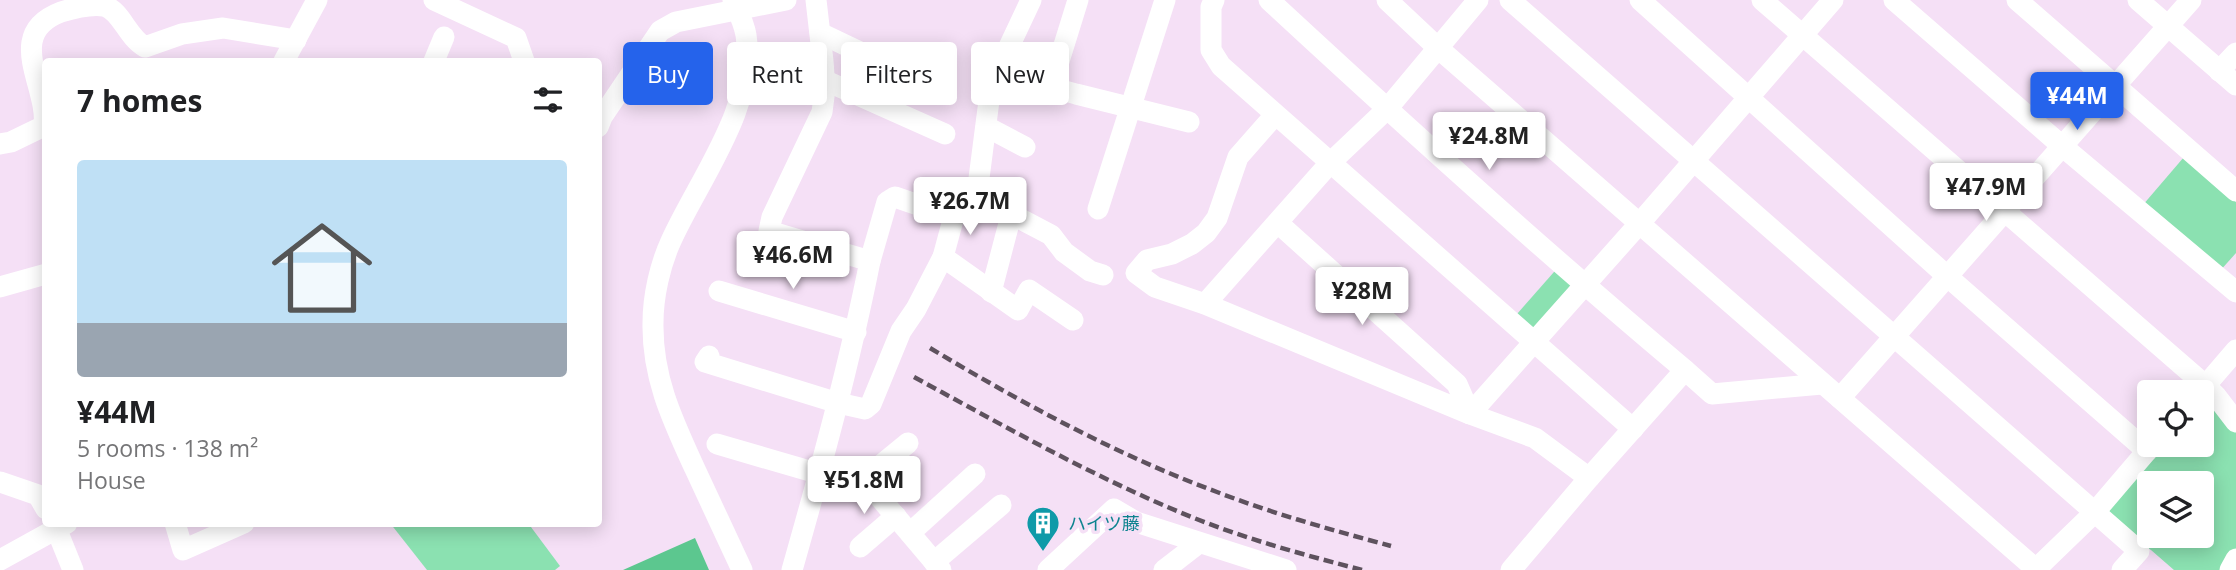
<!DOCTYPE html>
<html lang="en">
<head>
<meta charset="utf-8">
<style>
  :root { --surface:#fff; --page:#f6f6f6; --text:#202124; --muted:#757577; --accent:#2563eb }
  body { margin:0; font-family:"Open Sans","Noto Sans JP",sans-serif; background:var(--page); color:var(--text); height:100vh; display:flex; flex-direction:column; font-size:26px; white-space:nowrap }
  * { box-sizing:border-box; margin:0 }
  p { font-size:23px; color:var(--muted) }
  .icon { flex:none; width:38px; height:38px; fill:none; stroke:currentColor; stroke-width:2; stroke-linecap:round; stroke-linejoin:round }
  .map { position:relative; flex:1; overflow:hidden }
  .details { position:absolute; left:42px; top:58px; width:560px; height:469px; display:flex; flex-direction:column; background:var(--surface); border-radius:7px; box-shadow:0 4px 18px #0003 }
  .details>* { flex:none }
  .top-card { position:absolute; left:623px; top:42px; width:665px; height:63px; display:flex; gap:14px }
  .controls { position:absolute; left:2137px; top:380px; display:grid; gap:14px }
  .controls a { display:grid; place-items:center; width:77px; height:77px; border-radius:7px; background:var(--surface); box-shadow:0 4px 18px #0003; font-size:35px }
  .price { position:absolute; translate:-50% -60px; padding:0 16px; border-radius:7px; background:#fff; color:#222; font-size:23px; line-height:46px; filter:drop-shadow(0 2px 4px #0008) }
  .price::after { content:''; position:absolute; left:50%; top:42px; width:21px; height:16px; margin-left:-10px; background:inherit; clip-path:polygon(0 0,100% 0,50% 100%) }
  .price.active { background:var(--accent); color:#fff }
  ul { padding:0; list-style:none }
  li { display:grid; align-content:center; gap:14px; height:371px; padding:0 35px }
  li span { display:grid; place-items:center; height:217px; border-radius:7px; color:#555 }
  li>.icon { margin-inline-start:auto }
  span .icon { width:126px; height:126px; fill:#fffc; stroke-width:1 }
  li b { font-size:30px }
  h2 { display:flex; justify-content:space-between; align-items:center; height:84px; padding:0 35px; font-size:30px }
  .pill { padding:0 24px; border-radius:7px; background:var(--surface); box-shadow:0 4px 18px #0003; font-size:24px; line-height:63px }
  .pill.active { background:var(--accent); color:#fff }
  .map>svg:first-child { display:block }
  .green { fill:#8be1b1; fill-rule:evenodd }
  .forest { fill:#5cc78f }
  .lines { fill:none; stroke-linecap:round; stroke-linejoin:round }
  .minor { stroke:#fff; stroke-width:21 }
  .rail { stroke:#5e525e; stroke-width:4.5; stroke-dasharray:10 5; stroke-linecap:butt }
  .labels { text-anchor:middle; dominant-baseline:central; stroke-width:7; stroke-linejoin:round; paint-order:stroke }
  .culture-label { font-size:18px; fill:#0d838f; stroke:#f5e0f6; text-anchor:start }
</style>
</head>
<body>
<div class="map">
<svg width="2236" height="570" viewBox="0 0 2236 570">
  <rect width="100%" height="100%" fill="#f5e0f6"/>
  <g class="green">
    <polygon points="2184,157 2236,202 2236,253 2219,272 2142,206"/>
    <polygon points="1561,264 1585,286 1534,343 1510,322"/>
    <path d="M 2202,392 L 2236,424 L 2236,554 L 2226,570 L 2174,570 L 2151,550 L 2094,513 L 2153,445 L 2202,444 ZM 2149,483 L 2202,483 L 2202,536 L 2149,536 Z"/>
    <polygon points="390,523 528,523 560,566 555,570 427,570"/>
  </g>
  <polygon class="forest" points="695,538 709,570 623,570"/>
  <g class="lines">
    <g class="minor">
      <polyline points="434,0 516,38 524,61"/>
      <path d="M 733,0 C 738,11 744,23 746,35 C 757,106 699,179 671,241 C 660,265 653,296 653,323 C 652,378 673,421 695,469 C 711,503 726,536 742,570"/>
      <polyline points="1214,0 1211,7 1211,50 1221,66 1633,429"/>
      <path d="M 1269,0 C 1405,126 1543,251 1685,370"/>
      <polyline points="1387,0 1438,48 2037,570"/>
      <polyline points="1510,0 2139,551 2122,570"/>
      <polyline points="1640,0 1948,277 2147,451"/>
      <polyline points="1762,0 2206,386 2216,396 2236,422"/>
      <polyline points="1894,0 2062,146 2236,292"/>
      <polyline points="2017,0 2236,191"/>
      <polyline points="2138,0 2236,85"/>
      <polyline points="820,33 906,74"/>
      <polyline points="284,61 317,0"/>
      <polyline points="434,61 444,37"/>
      <polyline points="2219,71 2236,53"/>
      <polyline points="997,72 1076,94 1189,122"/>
      <polyline points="824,80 945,134"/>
      <polyline points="1051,87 1078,0"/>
      <polyline points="1275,115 1238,157 1217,218 1206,233 1192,244 1172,254 1147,260 1136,273 1155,287 1205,304 1470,414 1535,438 1589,478"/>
      <polyline points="598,127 602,117 660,31 676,22 786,0"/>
      <polyline points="987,127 1025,147"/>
      <path d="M 0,144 L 11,142 L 44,126 C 49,86 3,34 61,12 C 74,8 90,4 104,6 C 121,10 127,37 145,47 L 182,34 L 223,28 L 296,40"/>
      <polyline points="1098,209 1165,0"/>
      <polyline points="1011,214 1051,235 1064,252 1090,271 1103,275"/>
      <polyline points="1278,223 1457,384 1470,414 1639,224 1833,0"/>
      <polyline points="943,257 957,205"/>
      <polyline points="870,261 887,202 895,197 921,206"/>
      <polyline points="0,287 46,274"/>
      <polyline points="719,291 856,332"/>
      <polyline points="991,292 1013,208 978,186 991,85 1031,0"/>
      <polyline points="1205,304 1330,163 1387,109 1478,0"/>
      <polyline points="709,356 705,362 838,403 865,409 871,404 901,331 916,309 943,257 1018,310 1029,290 1073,320"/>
      <polyline points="2200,392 2236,350"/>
      <polyline points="1840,398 2191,0"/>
      <polyline points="908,443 864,479 941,570"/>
      <polyline points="717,444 820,474"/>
      <polyline points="0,482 38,495 46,509"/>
      <polyline points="54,523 73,570"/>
      <polyline points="175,523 183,550 244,523"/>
      <polyline points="910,533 975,474"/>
      <polyline points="860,547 896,516"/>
      <polyline points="0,560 67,523"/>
      <polyline points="934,562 1001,505"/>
      <polyline points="2036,569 2094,513 2153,444"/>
      <path d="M 792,570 C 821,468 849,366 870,261 L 769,231 L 772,217 L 822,112 L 825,89 L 823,61 L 816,0"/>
      <polyline points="1048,570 1114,509 1136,522 1286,570"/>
      <polyline points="1164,570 1199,543"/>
      <polyline points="1511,570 1589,478 1685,370 1712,394 1822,384"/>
      <polyline points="2230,570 2236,559"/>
    </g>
    <g class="rail">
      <path d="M 930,348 C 1022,403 1117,455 1217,492 C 1274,514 1332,530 1391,546"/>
      <path d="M 914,377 C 1006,427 1097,479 1194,518 C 1249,540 1305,555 1362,570"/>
    </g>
  </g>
  <defs>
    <symbol id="building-pin" viewBox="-11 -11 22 30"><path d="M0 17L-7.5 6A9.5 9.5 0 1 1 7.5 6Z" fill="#0f9aa8" stroke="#f5e0f6"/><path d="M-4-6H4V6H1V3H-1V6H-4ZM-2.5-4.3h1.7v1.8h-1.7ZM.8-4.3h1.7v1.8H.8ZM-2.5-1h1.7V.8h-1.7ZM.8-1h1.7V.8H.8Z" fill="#fff"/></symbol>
  </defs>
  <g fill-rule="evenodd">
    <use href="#building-pin" x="1024" y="504" width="38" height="52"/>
  </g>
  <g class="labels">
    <g class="culture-label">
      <text x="1068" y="523">ハイツ藤</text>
    </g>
  </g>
</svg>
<div class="controls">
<a><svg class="icon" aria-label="locate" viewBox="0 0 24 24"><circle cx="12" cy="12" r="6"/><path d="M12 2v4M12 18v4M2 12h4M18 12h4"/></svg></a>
<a><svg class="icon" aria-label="layers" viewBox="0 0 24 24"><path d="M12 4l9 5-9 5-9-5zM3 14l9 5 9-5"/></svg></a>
</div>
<b class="price active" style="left:2077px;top:132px">¥44M</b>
<b class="price" style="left:1489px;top:172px">¥24.8M</b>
<b class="price" style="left:1986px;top:223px">¥47.9M</b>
<b class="price" style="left:970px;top:237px">¥26.7M</b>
<b class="price" style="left:793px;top:291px">¥46.6M</b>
<b class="price" style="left:1362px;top:327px">¥28M</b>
<b class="price" style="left:864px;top:516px">¥51.8M</b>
<div class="top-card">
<a class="pill active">Buy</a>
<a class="pill">Rent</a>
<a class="pill">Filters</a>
<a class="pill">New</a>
</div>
<section class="details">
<h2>7 homes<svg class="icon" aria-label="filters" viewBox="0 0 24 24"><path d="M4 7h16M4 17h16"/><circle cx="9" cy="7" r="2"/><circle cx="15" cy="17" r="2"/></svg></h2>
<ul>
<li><span style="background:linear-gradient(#bfe0f5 75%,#9aa5b1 0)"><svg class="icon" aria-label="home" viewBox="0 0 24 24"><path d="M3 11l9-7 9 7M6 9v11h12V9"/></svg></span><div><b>¥44M</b><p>5 rooms · 138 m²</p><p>House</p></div></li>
</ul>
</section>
</div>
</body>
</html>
